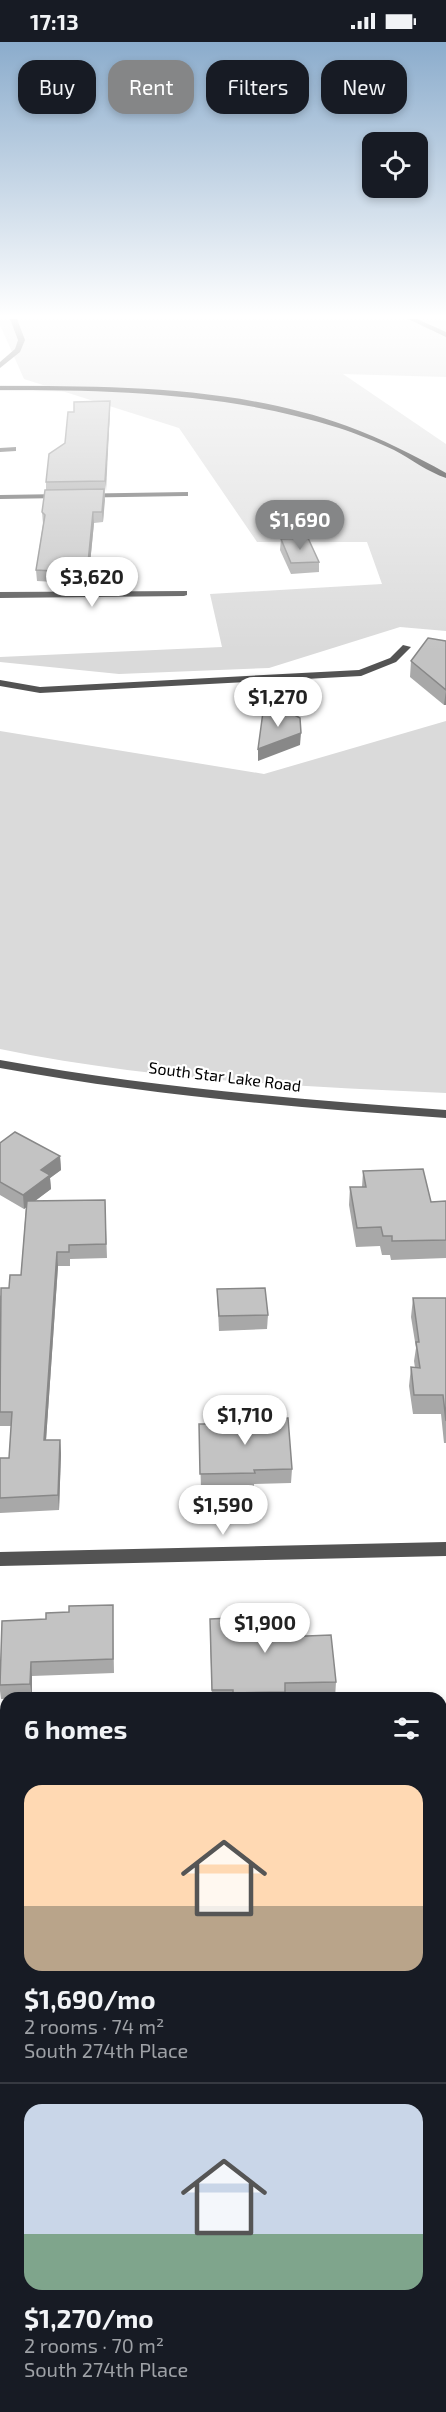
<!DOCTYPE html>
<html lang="en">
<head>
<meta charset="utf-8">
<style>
  :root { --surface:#171b24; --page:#20242c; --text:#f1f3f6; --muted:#9ea1a6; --line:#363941; --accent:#858687 }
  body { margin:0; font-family:"Exo 2",sans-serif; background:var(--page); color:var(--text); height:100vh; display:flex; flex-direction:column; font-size:22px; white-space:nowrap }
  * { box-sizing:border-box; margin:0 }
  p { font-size:20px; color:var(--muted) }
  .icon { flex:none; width:33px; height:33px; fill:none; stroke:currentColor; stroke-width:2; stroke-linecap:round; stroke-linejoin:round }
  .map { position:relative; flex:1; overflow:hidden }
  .sheet { position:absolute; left:0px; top:1650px; width:447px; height:720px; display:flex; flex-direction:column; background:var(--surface); border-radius:18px 18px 0 0; box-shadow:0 3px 9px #0003 }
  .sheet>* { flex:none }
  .hud { position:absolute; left:18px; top:18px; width:411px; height:54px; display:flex; gap:12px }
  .fabs { position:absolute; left:362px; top:90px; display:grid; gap:12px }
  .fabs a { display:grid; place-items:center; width:66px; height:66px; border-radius:12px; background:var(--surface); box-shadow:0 3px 9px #0003; font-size:30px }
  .price { position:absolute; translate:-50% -51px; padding:0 14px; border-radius:21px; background:#fff; color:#222; font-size:20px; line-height:39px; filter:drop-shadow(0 2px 3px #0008) }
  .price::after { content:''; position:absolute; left:50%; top:36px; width:18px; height:14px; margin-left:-9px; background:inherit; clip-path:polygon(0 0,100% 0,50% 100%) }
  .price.current { background:var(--accent); color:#fff }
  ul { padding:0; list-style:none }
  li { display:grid; align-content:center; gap:12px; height:318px; padding:0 24px }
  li+li { border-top:2px solid var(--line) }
  li span { display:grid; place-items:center; height:186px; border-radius:18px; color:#555 }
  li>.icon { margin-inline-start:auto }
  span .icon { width:108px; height:108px; fill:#fffc; stroke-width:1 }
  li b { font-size:26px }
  h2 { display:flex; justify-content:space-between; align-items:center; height:72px; padding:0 24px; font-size:26px }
  .chip { padding:0 21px; border-radius:18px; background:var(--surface); box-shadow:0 3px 9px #0003; font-size:21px; line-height:54px }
  .chip.current { background:var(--accent); color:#fff }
  .status { display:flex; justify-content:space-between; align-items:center; height:42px; padding:0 30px; background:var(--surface); direction:ltr }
  .status svg { height:16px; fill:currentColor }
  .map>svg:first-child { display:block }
  .green { fill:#dadada }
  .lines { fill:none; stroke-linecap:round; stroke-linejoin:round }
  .major-casing { stroke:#dbdbdb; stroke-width:2 }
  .minor { fill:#535353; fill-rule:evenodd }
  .major { fill:#000; fill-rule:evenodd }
  .wall { fill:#a8a8a8 }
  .shaded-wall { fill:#888 }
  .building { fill:#c3c3c3; stroke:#888; stroke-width:1.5 }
  .labels { text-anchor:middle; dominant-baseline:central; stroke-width:4.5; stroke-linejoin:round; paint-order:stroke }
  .street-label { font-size:16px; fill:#000; stroke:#fff }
</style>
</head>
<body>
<div class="status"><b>17:13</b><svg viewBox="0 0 49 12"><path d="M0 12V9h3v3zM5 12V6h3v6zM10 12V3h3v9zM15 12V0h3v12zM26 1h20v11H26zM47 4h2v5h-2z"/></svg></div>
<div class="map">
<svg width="446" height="2370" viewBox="0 0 446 2370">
  <rect width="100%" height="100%" fill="#fff"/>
  <g class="green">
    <polygon points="0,277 446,277 446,335 343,332 446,402 446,589 400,585 269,626 119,632 0,620 0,615 222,605 210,552 382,542 367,500 257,500 179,386 24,337 0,283"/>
    <path d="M 446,679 L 446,1051 C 297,1045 146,1037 0,1007 L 0,689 L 264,732 Z"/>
    <polygon points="0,1706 6,1706 6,2364 441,2364 441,1716 446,1716 446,2370 0,2370"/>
  </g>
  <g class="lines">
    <defs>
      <path id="major" d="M 0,344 C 115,344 237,344 347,384 C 382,397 414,413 446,431 L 446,436 C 428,430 411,417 394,408 C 377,400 357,392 339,386 C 229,351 114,348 0,348 Z"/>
    </defs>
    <use href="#major" class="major-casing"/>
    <g class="minor">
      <polygon points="10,277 17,277 25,298 20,310 0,326 0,320 15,307 18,298"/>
      <polygon points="408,277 417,277 446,290 446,295"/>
      <polygon points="16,405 16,409 0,410 0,406"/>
      <polygon points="188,450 188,454 185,454 0,457 0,453"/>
      <polygon points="187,549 187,553 184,554 0,556 0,550"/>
      <polygon points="403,603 411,605 396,620 361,634 40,651 0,644 0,638 40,645 359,628 390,616"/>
      <path d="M 0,1018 C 147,1045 297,1057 446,1068 L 446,1076 C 297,1066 147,1053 0,1026 Z"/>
      <polygon points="446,1500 446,1514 0,1524 0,1510"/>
    </g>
    <use href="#major" class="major"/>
  </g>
  <g class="wall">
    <polygon points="110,369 103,480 94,481 88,542 37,539 36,528 43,482 42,470 46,448 46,440 65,401"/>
    <polygon points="281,497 319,520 319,530 291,532 280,508"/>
    <polygon points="446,599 446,663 444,663 410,635 411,619"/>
    <polygon points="0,1101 60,1114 61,1128 50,1136 51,1147 35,1159 105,1158 107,1216 70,1217 70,1224 58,1224 46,1398 60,1398 61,1412 59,1468 0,1471 0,1416 9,1416 11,1384 0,1384 0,1254 9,1246 21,1233 26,1165 24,1167 0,1153"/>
    <polygon points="363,1129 431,1160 446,1159 446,1216 391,1218 390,1213 382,1213 380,1204 356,1205 349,1163 350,1145 362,1145"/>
    <polygon points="217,1247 268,1273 267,1287 219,1289"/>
    <polygon points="413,1256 446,1256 446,1401 444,1401 441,1372 413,1372 409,1344 411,1325 415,1326 414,1319 416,1306 411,1275"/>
    <polygon points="199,1382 292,1427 291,1441 254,1442 254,1445 201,1446"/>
    <polygon points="113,1577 114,1631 32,1634 32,1656 6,1656 6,1657 1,1657 0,1649 0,1625"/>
    <polygon points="210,1595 281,1595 336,1640 335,1656 212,1656"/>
  </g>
  <g class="shaded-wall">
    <polygon points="110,359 110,369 106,449 105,439"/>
    <polygon points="104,447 105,458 103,480 102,470"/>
    <polygon points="93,470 94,481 88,542 87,531"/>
    <polygon points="446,648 446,663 444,663"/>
    <polygon points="301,691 300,703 258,719 258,707"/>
    <polygon points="60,1114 61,1128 50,1136 51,1147 24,1167 23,1153 41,1128"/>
    <polygon points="57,1210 58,1224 45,1413 44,1398"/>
    <polygon points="60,1398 61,1412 59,1468 58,1453"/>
    <polygon points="31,1620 32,1634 32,1656 30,1642"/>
  </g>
  <g class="building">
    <polygon points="110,359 105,439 46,440 49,412 65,401 68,370 74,370 74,360"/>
    <polygon points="104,447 102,470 93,470 87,531 36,528 45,473 42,470 45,448"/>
    <polygon points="308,496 319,520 291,521 281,497"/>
    <polygon points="428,596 446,599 446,648 411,619"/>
    <polygon points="263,670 291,671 300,676 301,691 258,707"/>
    <polygon points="15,1090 60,1114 41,1128 50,1133 23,1153 0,1140 0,1101"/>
    <polygon points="423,1127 431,1160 446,1159 446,1198 392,1199 392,1194 383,1194 381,1185 357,1186 350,1145 366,1145 363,1129"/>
    <polygon points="105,1158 106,1202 69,1203 69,1210 57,1210 44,1398 60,1398 58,1453 0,1456 0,1416 9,1416 12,1370 0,1370 1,1246 9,1246 10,1233 21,1233 27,1159"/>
    <polygon points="265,1246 268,1273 219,1274 217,1247"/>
    <polygon points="413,1256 446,1256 446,1379 443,1353 414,1353 411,1325 420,1326 416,1300 419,1300"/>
    <polygon points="288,1376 292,1427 254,1428 255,1431 200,1432 199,1382 218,1382 217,1378"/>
    <polygon points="113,1563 113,1617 31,1620 30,1642 0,1643 2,1579 46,1577 46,1571 69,1570 69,1564"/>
    <polygon points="279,1567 281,1595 331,1593 336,1640 285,1641 285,1650 233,1651 233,1648 212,1648 210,1577 231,1576 231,1568"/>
  </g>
  <linearGradient id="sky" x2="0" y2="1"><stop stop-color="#8baccc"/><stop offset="0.45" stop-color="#fff"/><stop offset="1" stop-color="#fff" stop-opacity="0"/></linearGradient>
  <rect width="446" height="609" fill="url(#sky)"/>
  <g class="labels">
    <g class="street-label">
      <text transform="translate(225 1034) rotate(7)">South Star Lake Road</text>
    </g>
  </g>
</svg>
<div class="fabs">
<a><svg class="icon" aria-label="locate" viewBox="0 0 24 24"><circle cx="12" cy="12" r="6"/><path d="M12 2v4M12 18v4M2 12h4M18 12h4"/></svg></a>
</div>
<b class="price current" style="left:300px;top:509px">$1,690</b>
<b class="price" style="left:92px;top:566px">$3,620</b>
<b class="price" style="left:278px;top:686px">$1,270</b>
<b class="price" style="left:245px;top:1404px">$1,710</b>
<b class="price" style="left:223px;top:1494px">$1,590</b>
<b class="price" style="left:265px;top:1612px">$1,900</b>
<div class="hud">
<a class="chip">Buy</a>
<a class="chip current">Rent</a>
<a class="chip">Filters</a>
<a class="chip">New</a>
</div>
<section class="sheet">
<h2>6 homes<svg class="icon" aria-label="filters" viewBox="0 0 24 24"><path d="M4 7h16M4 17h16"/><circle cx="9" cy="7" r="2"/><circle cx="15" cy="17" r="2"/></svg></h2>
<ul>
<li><span style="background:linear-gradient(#ffd9b3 65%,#b9a48a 0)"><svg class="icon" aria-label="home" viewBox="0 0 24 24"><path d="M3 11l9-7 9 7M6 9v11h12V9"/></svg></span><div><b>$1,690/mo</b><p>2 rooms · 74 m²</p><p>South 274th Place</p></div></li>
<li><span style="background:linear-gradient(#c9d6e8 70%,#7fa58c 0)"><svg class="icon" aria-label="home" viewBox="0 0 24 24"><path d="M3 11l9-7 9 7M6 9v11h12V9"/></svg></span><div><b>$1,270/mo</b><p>2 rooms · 70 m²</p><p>South 274th Place</p></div></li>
</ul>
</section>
</div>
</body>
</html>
